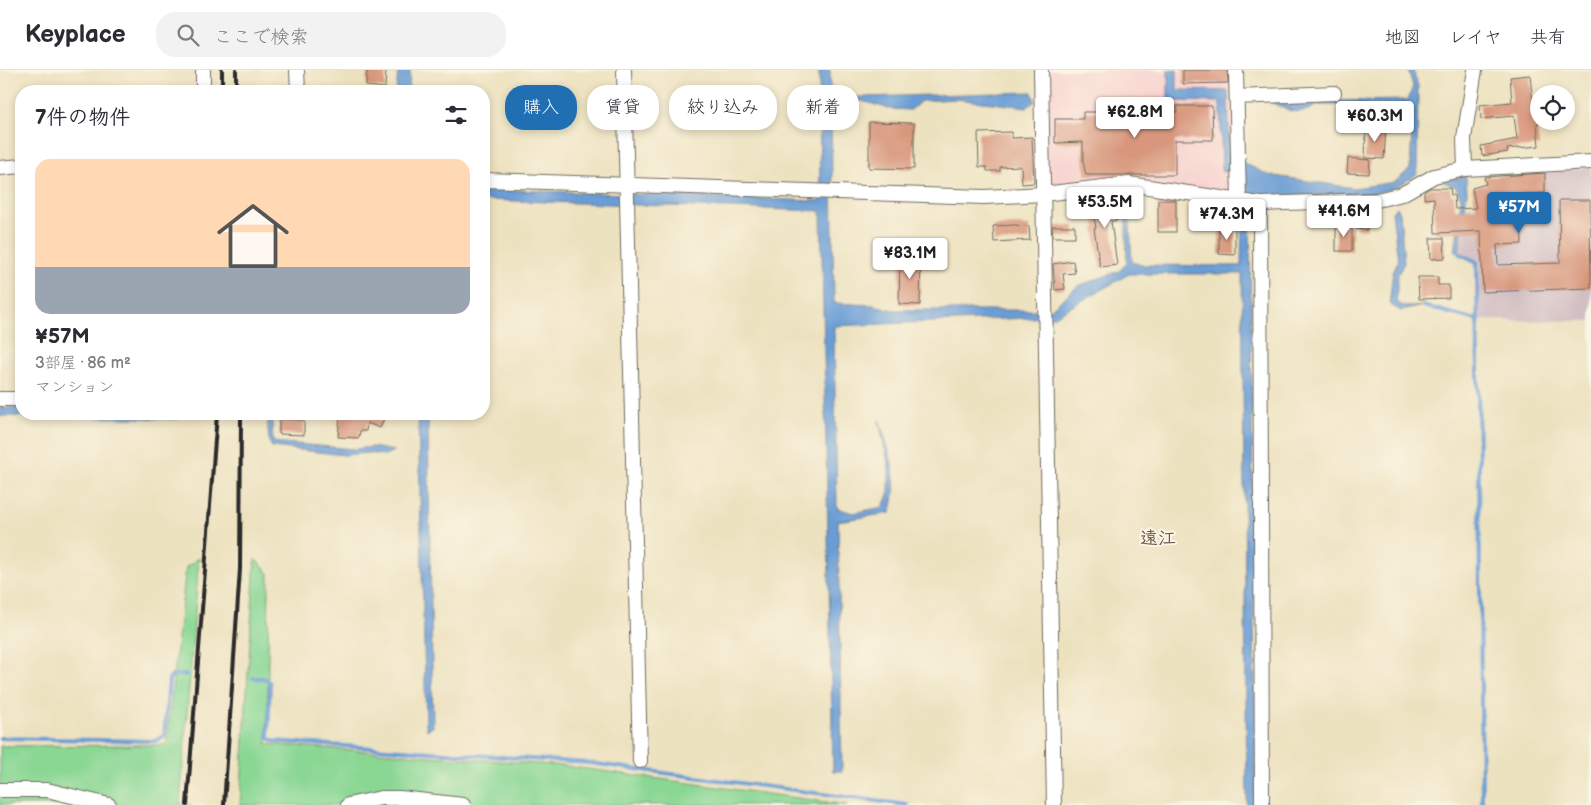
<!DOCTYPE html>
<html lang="ja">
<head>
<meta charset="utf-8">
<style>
  :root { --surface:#fff; --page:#f2f2f3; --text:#2b2b33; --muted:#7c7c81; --line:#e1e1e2; --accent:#1f6fb2 }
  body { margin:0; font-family:"Balsamiq Sans","Klee One",sans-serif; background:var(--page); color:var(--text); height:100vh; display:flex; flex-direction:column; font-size:19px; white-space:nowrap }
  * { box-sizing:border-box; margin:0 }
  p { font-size:16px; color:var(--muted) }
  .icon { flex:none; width:28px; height:28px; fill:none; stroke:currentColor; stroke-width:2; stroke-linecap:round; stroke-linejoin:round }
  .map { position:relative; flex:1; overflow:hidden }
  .drawer { position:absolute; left:15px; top:15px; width:475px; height:335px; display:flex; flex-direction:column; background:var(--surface); border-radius:20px; box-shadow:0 2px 8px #0003 }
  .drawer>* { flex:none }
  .banner { position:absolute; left:505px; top:15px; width:475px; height:45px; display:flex; gap:10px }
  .controls { position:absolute; left:1530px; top:15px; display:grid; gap:10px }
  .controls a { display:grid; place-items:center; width:45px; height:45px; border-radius:50%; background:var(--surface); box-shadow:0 2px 8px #0003; font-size:25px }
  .price { position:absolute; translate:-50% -42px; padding:0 11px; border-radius:5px; background:#fff; color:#222; font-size:16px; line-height:32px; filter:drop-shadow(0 1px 2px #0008) }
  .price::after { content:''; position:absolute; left:50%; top:30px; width:15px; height:11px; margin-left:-8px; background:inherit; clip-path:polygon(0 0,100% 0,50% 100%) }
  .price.active { background:var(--accent); color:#fff }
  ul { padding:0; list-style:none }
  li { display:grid; align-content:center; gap:10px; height:265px; padding:0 20px }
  li span { display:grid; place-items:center; height:155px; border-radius:15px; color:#555 }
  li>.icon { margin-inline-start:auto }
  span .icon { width:90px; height:90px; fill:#fffc; stroke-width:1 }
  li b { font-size:21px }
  h2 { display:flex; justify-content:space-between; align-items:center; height:60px; padding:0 20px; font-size:21px }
  .pill { padding:0 18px; border-radius:20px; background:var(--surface); box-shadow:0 2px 8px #0003; font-size:18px; line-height:45px }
  .pill.active { background:var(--accent); color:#fff }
  header { display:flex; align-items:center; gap:30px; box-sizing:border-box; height:70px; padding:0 25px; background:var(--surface); border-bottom:1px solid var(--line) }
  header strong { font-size:24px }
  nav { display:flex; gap:28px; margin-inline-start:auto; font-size:18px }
  .search { width:350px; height:45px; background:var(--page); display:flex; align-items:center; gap:12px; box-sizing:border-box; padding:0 18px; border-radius:20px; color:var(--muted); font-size:19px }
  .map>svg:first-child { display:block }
  .built { fill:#f7d0cd }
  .industrial { fill:#d2bec3 }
  .green { fill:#8ad794; stroke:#5a8160 }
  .water { fill:#6a9dd5; stroke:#4a6480 }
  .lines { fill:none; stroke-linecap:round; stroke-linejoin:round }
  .stream { stroke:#6a9dd5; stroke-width:4 }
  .building { fill:#d8977d }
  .street-casing { stroke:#6f6b5f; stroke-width:16 }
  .street { stroke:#fff; stroke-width:14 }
  .rail { stroke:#2b2b2b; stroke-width:4 }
  .labels { text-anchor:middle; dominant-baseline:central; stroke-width:4; stroke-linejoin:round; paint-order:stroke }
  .neighbourhood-label { font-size:18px; font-weight:bold; fill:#685148; stroke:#fcf5e5 }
</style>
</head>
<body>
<header>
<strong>Keyplace</strong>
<div class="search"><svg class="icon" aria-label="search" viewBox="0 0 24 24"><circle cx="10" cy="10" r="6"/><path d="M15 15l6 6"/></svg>ここで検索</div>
<nav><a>地図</a><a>レイヤ</a><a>共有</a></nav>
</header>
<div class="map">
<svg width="1591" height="735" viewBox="0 0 1591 735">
  <rect width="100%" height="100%" fill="#fcf5e5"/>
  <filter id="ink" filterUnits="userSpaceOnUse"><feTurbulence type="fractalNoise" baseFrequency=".02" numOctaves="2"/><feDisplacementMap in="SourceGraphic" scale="10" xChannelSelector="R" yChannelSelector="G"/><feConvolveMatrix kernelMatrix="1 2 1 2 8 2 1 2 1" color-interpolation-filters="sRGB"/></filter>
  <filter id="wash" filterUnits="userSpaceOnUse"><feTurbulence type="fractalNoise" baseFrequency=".0096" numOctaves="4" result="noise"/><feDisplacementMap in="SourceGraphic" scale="20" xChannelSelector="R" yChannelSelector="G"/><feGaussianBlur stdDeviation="1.12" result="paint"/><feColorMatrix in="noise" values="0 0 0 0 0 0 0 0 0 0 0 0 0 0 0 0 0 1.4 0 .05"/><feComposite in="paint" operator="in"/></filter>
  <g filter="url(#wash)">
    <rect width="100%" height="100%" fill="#ede2c0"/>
    <polygon class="built" points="1037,0 1232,0 1234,127 1132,110 1039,118"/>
    <polygon class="industrial" points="1591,98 1591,251 1478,250 1477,192 1459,183 1465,137 1513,132 1511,101"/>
    <g class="green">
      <polygon points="199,488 180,734 191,735 0,735 0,676 166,675 186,497"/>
      <polygon points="255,489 269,503 267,674 566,696 848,735 240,735"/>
    </g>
    <g class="water">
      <polygon points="398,0 410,0 409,21 396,21"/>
      <path d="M 819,0 L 830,0 L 831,28 L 1032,22 L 1035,31 L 1027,37 L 956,29 L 921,31 L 911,40 L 890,39 L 862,31 L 831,33 L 834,233 L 874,235 L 893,240 L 1050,240 L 1078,216 L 1119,201 L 1127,193 L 1125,128 L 1129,135 L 1132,192 L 1142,195 L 1241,196 L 1242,143 L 1250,145 L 1256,735 L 1247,735 L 1242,204 L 1129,204 L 1053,247 L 834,256 L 837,438 L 853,443 L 883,437 L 889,422 L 889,398 L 879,350 C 889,381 901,411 890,443 L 838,451 L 842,701 L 833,701 L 821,141 L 484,130 L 484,119 L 820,131 Z"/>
      <path d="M 1168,0 L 1177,0 L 1177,20 L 1228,21 L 1230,86 L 1268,105 L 1354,118 L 1395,112 L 1410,99 L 1413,41 L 1409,35 L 1317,35 C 1299,47 1288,41 1271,32 L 1408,30 L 1413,16 L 1408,0 L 1413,0 L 1418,16 L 1417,104 L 1395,118 L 1367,125 L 1246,125 L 1246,106 L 1232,101 L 1222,102 L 1220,32 L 1168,31 Z"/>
      <polygon points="1466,106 1467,122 1459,183 1455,182 1461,128 1456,117 1441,111"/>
      <polygon points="1397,137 1400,142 1404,193 1398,204 1396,232 1405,237 1423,236 1401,241 1389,234 1393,202 1398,191 1392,142"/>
      <polygon points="0,337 21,338 21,344 184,344 179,349 0,346"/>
      <polygon points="267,344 272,344 273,372 354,379 373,377 394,381 385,385 368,383 345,385 272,377 269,372"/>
      <polygon points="418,347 428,349 433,657 427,660 426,654"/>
    </g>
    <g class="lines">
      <g class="stream">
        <polyline points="1459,183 1477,192 1482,735"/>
        <polyline points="1423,236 1477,250"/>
        <polyline points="423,344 423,348"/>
        <polyline points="253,608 263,608 270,613 268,667 273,671 589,693 907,735"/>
        <polyline points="0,668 155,671 164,666 169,609 173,605 186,605"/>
      </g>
    </g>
    <g id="blocks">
      <g class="building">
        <polygon points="371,0 386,0 385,18 366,16 367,1"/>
        <polygon points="1183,0 1227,0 1228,13 1183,14"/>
        <polygon points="1530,5 1534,43 1538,42 1540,53 1537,53 1539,76 1507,79 1508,82 1482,86 1481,76 1517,69 1514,46 1481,49 1480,35 1512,32 1510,7"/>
        <polygon points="1177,36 1212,36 1213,70 1175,70 1175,105 1086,105 1083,91 1083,72 1055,73 1055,49 1083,49 1083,42 1177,42"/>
        <polygon points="869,52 914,53 914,99 869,98"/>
        <polygon points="1366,57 1386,58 1384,89 1365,88"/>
        <polygon points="1012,62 1012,68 1032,67 1034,113 1022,114 1021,96 1000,97 1000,101 987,101 987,97 979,97 978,63"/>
        <polygon points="1348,88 1370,90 1369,104 1347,103"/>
        <polygon points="1545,103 1545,123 1521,124 1522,174 1497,175 1498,195 1560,193 1559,130 1590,130 1591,218 1483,222 1481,161 1435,163 1434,128 1424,129 1424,122 1430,118 1450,118 1451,125 1454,125 1455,139 1476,138 1472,118 1486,114 1484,107"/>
        <polygon points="1113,125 1117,151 1111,151 1117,195 1100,197 1094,158 1096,158 1090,127"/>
        <rect x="1158" y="130" width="18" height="32"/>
        <polygon points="1357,139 1367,139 1367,160 1356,159"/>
        <polygon points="1015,155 1029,156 1030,170 994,172 993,156"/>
        <polygon points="1052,156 1075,156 1075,167 1053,167"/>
        <rect x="1336" y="156" width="16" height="25"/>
        <polygon points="1219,158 1235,158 1235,185 1219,184"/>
        <polygon points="1430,168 1444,168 1445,188 1431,189"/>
        <polygon points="910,184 921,184 920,235 899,234 900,187 910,187"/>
        <polygon points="1073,191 1075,203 1063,204 1065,219 1055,220 1053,194"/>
        <polygon points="1418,207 1438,207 1438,215 1449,215 1449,228 1419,229"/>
        <polygon points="340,344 386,344 380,358 367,353 366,361 360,361 359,368 338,367"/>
        <polygon points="279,349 304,350 304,365 279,364"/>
      </g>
    </g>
  </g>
  <g filter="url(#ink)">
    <use href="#blocks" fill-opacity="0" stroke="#6f6b5f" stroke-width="1"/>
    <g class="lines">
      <defs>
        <g id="street">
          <polyline points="203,0 203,21"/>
          <polyline points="297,0 298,21"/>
          <polyline points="624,0 640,691"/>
          <polyline points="1041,0 1054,735"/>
          <polyline points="1236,0 1239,131"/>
          <polyline points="1475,0 1464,68 1465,99 1591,92"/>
          <polyline points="1237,27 1334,23"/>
          <polyline points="0,98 21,96"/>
          <polyline points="484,110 984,127 1043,124 1129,114 1260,134 1377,130 1402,124 1434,106 1465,99"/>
          <polyline points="1260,134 1262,735"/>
          <polyline points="0,329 21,329"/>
          <polyline points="0,720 47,720 109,735"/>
          <polyline points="348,735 381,728 400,728 463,735"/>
        </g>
      </defs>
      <use href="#street" class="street-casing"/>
      <use href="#street" class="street"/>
      <g class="rail">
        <polyline points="222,0 222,21"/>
        <polyline points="236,0 236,21"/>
        <polyline points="187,735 217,344"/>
        <polyline points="224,735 240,499 241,344"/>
      </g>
    </g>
  </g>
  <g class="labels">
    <g class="neighbourhood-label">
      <text x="1158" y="468">遠江</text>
    </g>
  </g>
</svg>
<div class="controls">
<a><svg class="icon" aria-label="locate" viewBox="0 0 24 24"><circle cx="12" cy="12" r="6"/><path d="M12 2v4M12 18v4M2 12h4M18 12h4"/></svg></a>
</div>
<b class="price" style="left:1135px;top:69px">¥62.8M</b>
<b class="price" style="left:1375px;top:73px">¥60.3M</b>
<b class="price" style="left:1105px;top:159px">¥53.5M</b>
<b class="price active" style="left:1519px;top:164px">¥57M</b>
<b class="price" style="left:1344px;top:168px">¥41.6M</b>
<b class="price" style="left:1227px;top:171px">¥74.3M</b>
<b class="price" style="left:910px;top:210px">¥83.1M</b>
<div class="banner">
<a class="pill active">購入</a>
<a class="pill">賃貸</a>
<a class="pill">絞り込み</a>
<a class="pill">新着</a>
</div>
<section class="drawer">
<h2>7件の物件<svg class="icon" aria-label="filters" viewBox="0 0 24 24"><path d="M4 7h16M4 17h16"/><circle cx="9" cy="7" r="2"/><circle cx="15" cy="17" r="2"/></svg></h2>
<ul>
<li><span style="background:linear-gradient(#ffd9b3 70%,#9aa5b1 0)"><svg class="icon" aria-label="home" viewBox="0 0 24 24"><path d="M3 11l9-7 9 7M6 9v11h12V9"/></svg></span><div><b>¥57M</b><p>3部屋 · 86 m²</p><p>マンション</p></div></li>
</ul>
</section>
</div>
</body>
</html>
